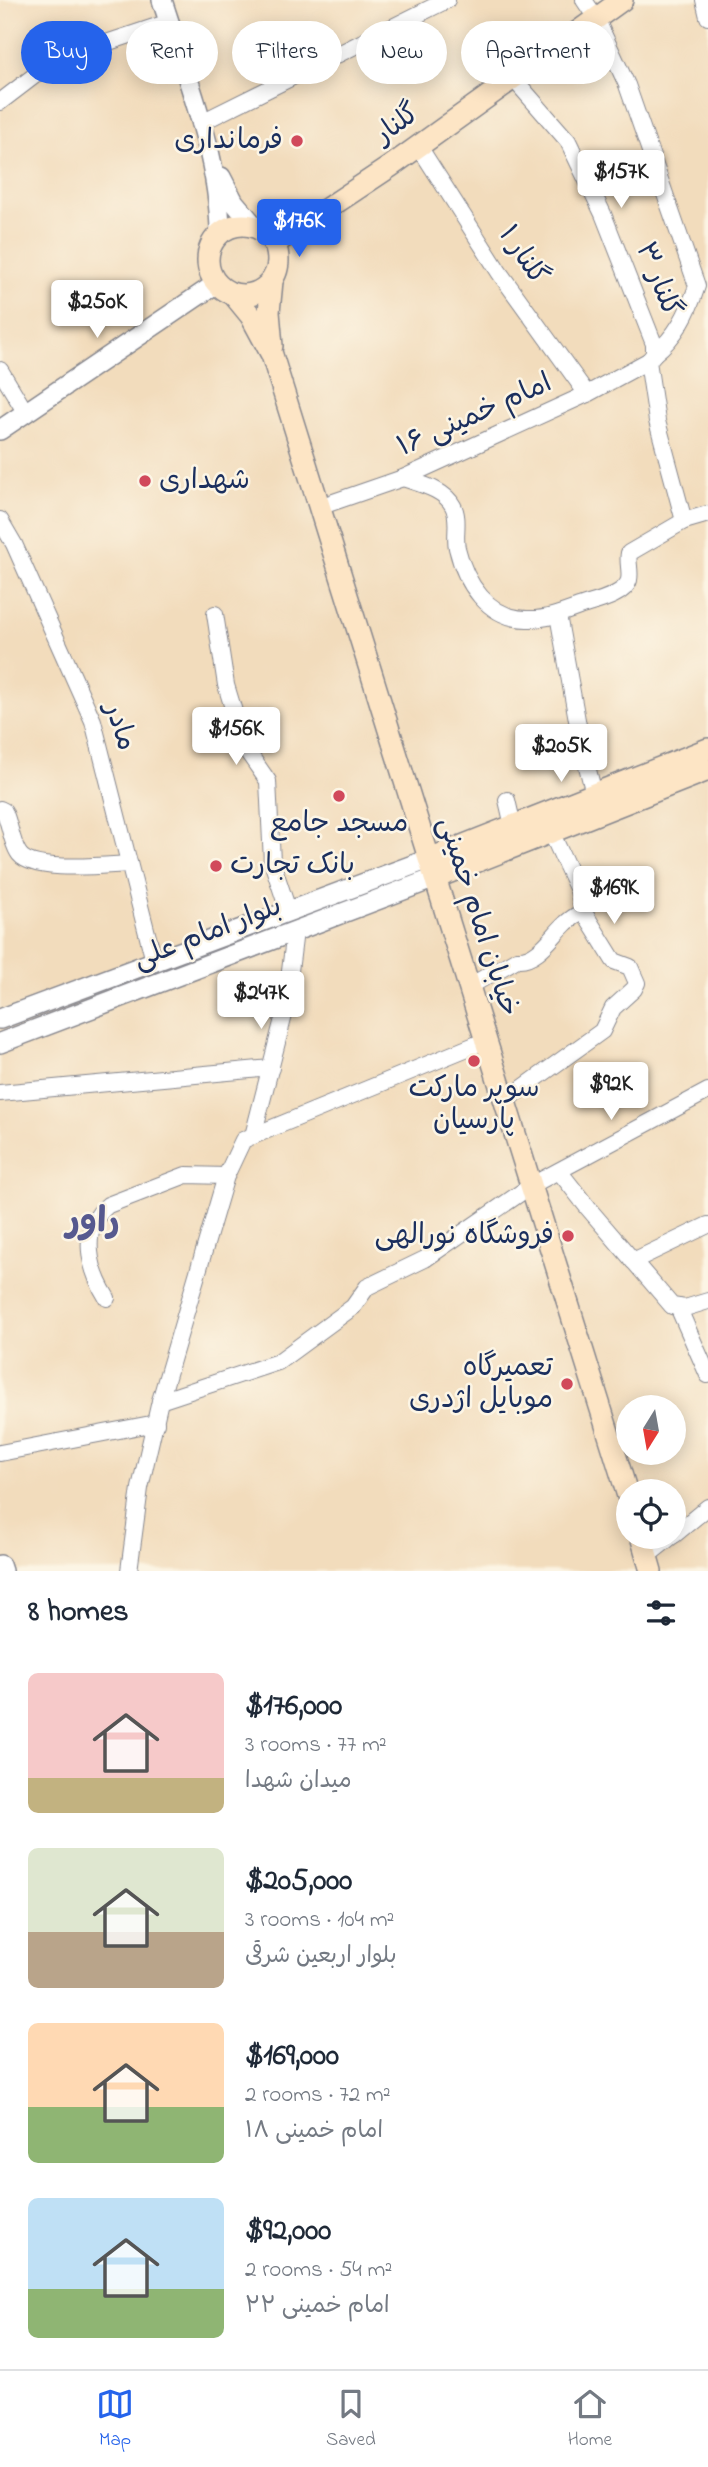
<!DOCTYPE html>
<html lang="en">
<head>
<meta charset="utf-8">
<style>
  :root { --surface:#fff; --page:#f2f2f3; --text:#1f2937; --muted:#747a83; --line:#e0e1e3; --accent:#2563eb }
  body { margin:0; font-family:"Indie Flower","Playpen Sans Arabic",sans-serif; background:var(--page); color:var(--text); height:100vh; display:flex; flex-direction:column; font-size:26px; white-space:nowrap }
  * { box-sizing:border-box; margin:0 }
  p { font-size:23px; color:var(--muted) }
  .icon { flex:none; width:38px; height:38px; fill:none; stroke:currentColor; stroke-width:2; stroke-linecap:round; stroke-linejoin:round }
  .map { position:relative; height:1571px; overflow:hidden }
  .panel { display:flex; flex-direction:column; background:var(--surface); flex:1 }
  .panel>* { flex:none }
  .hud { position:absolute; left:21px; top:21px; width:667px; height:63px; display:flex; gap:14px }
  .needle { width:46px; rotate:191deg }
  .fabs { position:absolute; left:616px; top:1395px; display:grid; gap:14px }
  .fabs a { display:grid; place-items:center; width:70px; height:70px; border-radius:50%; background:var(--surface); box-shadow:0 4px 18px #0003; font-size:35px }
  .price { position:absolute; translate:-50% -60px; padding:0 16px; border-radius:7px; background:#fff; color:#222; font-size:23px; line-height:46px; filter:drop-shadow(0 2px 4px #0008) }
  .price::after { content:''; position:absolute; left:50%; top:42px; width:21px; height:16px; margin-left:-10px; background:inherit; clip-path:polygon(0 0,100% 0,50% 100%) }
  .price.active { background:var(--accent); color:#fff }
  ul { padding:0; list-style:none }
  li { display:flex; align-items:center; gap:21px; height:175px; padding:0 28px }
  li span { display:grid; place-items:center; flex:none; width:196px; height:140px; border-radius:10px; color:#555 }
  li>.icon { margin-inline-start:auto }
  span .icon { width:84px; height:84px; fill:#fffc; stroke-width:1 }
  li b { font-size:30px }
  h2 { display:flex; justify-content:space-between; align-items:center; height:84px; padding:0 28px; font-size:30px }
  .tag { padding:0 24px; border-radius:32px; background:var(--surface); box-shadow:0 4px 18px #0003; font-size:24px; line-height:63px }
  .tag.active { background:var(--accent); color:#fff }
  .tabs { display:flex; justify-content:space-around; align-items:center; height:98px; border-top:2px solid var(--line); background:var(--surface); font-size:19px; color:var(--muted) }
  .tabs a { display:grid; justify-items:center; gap:4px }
  .tabs .active { color:var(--accent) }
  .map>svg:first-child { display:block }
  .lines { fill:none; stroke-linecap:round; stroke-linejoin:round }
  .minor-casing { stroke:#86868d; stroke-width:18 }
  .tertiary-casing { stroke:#86868d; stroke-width:22 }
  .secondary-casing { stroke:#86868d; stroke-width:24 }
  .minor { stroke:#fff; stroke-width:16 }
  .tertiary { stroke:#fff; stroke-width:19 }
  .secondary { stroke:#fde5c5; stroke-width:21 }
  .poi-dot { fill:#d1495b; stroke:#fcf5e5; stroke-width:2.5 }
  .labels { text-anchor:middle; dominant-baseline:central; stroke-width:5; stroke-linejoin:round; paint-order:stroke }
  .street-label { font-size:28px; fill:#1b2f5e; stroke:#fcf5e5 }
  .poi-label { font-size:28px; fill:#1b2f5e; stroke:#fcf5e5; text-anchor:end }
  .district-label { font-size:35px; font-weight:bold; fill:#56598f; stroke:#fcf5e5 }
</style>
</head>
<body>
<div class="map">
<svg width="708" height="1571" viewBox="0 0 708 1571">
  <rect width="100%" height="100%" fill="#fcf5e5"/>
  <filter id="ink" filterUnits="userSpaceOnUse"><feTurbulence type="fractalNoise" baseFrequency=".0143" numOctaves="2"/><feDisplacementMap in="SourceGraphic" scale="14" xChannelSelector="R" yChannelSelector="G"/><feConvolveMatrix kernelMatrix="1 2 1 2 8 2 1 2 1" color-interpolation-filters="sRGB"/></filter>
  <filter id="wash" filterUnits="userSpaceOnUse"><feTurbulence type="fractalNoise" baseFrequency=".00686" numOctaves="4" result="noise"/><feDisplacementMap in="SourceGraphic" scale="28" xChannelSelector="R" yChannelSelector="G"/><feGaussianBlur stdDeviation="1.57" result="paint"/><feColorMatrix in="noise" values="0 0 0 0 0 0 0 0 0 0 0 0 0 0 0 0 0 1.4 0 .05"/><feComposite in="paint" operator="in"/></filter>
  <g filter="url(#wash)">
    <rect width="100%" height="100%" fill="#f2dcbc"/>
  </g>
  <g filter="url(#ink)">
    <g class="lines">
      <defs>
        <g id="minor">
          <path d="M 584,0 L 596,18 L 627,85 L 697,286 C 688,313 676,337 654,354"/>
          <polyline points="704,0 708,17"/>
          <polyline points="513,78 568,141 603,214 654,344 654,354 650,359"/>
          <polyline points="0,102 55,60 169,22"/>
          <polyline points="200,123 447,0"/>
          <polyline points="418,145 499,272 587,394"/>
          <polyline points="648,361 657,421 684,521"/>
          <polyline points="0,370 26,413"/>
          <path d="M 403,478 C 420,484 444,489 453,506 C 460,519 454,535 457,548 C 465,582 488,619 527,619 C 544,620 563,613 579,607 C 593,602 625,596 629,580 C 631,571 627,562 629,553 L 684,521 L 708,514"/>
          <polyline points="319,507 403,478 587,394 648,361"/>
          <polyline points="0,520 14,544 93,721 154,961"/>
          <polyline points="215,614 226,685 245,748 268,781 272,862 288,910"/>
          <polyline points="558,615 581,742 594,794"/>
          <polyline points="507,800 513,826"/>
          <path d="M 0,809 L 4,811 C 10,824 11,840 18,852 C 29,874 107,865 129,864"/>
          <path d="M 470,986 L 517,959 C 537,961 552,936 565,924 C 570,919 577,915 583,911 L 578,890 L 551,832"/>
          <polyline points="0,1093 271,1068"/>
          <polyline points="506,1100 602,1031 613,1008 634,989 637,983 630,967 614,961 583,911"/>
          <polyline points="253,1136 285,1011 295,931"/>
          <polyline points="559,1171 588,1208 672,1306 685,1308 708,1301"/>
          <polyline points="633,1261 708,1225"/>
          <path d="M 107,1298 C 90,1271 78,1229 108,1205 L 186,1175 L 226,1176"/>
          <polyline points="678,1307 708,1375"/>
          <polyline points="160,1401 278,1362 353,1307 367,1287 425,1259 532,1185 708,1091"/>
          <polyline points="0,1453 156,1423"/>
          <polyline points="674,1535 708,1507"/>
          <polyline points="647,1556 672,1536"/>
          <polyline points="129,1571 140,1488 160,1401 226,1176 243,1140 487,1040"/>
        </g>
        <g id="tertiary">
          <path d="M 162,0 C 185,73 220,158 220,234"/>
          <polyline points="221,177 234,202 256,228"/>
          <polyline points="0,430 217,283"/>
          <polyline points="0,1019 429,859"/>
          <polyline points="0,1043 435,878"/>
          <polyline points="0,1565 2,1571"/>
        </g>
        <g id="secondary">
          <circle cx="243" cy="260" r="35"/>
          <polyline points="274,244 391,166 622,0"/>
          <polyline points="233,294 251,316 272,355 628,1496"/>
          <polyline points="272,346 269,312 272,281"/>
          <polyline points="429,859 708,749"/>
          <polyline points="435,878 708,770"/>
          <polyline points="641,1536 651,1571"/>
        </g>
      </defs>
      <use href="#minor" class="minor-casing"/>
      <use href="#tertiary" class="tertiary-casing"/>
      <use href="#secondary" class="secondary-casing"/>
      <use href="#minor" class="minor"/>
      <use href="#tertiary" class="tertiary"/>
      <use href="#secondary" class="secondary"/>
    </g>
  </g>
  <g class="poi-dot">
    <circle cx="297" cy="141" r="7"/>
    <circle cx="145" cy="481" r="7"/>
    <circle cx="339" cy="796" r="7"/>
    <circle cx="216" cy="866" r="7"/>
    <circle cx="474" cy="1061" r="7"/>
    <circle cx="568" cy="1236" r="7"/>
    <circle cx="567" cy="1384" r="7"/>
  </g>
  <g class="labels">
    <g class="street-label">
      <text transform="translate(398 125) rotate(-36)">گلنار</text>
      <text transform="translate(522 256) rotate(56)">گلنار ۱</text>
      <text transform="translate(657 280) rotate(68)">گلنار ۳</text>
      <text transform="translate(475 416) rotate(-24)">امام خمینی ۱۶</text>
      <text transform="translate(119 727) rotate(72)">مادر</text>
      <text transform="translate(477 917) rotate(72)">خیابان امام خمینی</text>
      <text transform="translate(208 934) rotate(-21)">بلوار امام علی</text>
    </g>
    <g class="poi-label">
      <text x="283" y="141">فرمانداری</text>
      <text x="159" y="481" text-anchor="start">شهداری</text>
      <text x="339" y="824" text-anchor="middle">مسجد جامع</text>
      <text x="230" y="866" text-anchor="start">بانک تجارت</text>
      <text x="474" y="1089" text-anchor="middle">سوپر مارکت<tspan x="474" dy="32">پارسیان</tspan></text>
      <text x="554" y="1236">فروشگاه نورالهی</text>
      <text x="553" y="1368">تعمیرگاه<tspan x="553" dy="32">موبایل اژدری</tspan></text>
    </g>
    <g class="district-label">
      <text x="93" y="1222">راور</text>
    </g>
  </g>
</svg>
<div class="fabs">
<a><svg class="needle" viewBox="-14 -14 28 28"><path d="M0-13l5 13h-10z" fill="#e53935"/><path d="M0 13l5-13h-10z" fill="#747a83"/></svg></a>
<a><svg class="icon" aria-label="locate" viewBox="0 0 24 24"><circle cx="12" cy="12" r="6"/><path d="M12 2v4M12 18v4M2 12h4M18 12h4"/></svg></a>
</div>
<b class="price" style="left:621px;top:210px">$157K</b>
<b class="price active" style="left:299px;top:259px">$176K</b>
<b class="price" style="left:97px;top:340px">$250K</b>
<b class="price" style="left:236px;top:767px">$156K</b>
<b class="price" style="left:561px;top:784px">$205K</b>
<b class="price" style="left:614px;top:926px">$169K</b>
<b class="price" style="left:261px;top:1031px">$247K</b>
<b class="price" style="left:611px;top:1122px">$92K</b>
<div class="hud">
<a class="tag active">Buy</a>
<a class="tag">Rent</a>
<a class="tag">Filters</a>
<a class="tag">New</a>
<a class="tag">Apartment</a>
</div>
</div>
<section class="panel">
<h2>8 homes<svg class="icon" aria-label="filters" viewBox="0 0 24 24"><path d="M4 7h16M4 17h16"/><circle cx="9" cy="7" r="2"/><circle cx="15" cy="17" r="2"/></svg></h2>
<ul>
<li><span style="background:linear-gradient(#f6c9c9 75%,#c2b280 0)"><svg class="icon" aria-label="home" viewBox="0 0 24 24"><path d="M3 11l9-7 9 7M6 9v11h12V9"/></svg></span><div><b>$176,000</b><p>3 rooms · 77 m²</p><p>میدان شهدا</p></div></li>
<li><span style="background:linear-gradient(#dfe7d0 60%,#b9a48a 0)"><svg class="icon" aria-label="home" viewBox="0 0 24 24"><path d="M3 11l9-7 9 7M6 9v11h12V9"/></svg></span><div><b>$205,000</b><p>3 rooms · 104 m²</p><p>بلوار اربعین شرقی</p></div></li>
<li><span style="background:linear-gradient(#ffd9b3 60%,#8fb573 0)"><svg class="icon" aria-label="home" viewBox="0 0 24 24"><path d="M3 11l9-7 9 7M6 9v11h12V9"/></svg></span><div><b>$169,000</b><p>2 rooms · 72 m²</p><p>امام خمینی ۱۸</p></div></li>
<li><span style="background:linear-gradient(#bfe0f5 65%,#8fb573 0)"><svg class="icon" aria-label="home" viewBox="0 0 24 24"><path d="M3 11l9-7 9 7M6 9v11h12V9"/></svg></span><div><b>$92,000</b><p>2 rooms · 54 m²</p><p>امام خمینی ۲۲</p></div></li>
</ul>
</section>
<nav class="tabs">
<a class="active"><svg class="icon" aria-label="map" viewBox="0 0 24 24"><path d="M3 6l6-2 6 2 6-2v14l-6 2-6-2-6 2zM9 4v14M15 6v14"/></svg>Map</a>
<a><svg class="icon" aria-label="saved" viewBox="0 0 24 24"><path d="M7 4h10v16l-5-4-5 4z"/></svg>Saved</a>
<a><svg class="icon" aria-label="home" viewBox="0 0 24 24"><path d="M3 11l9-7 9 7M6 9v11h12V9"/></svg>Home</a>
</nav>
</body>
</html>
